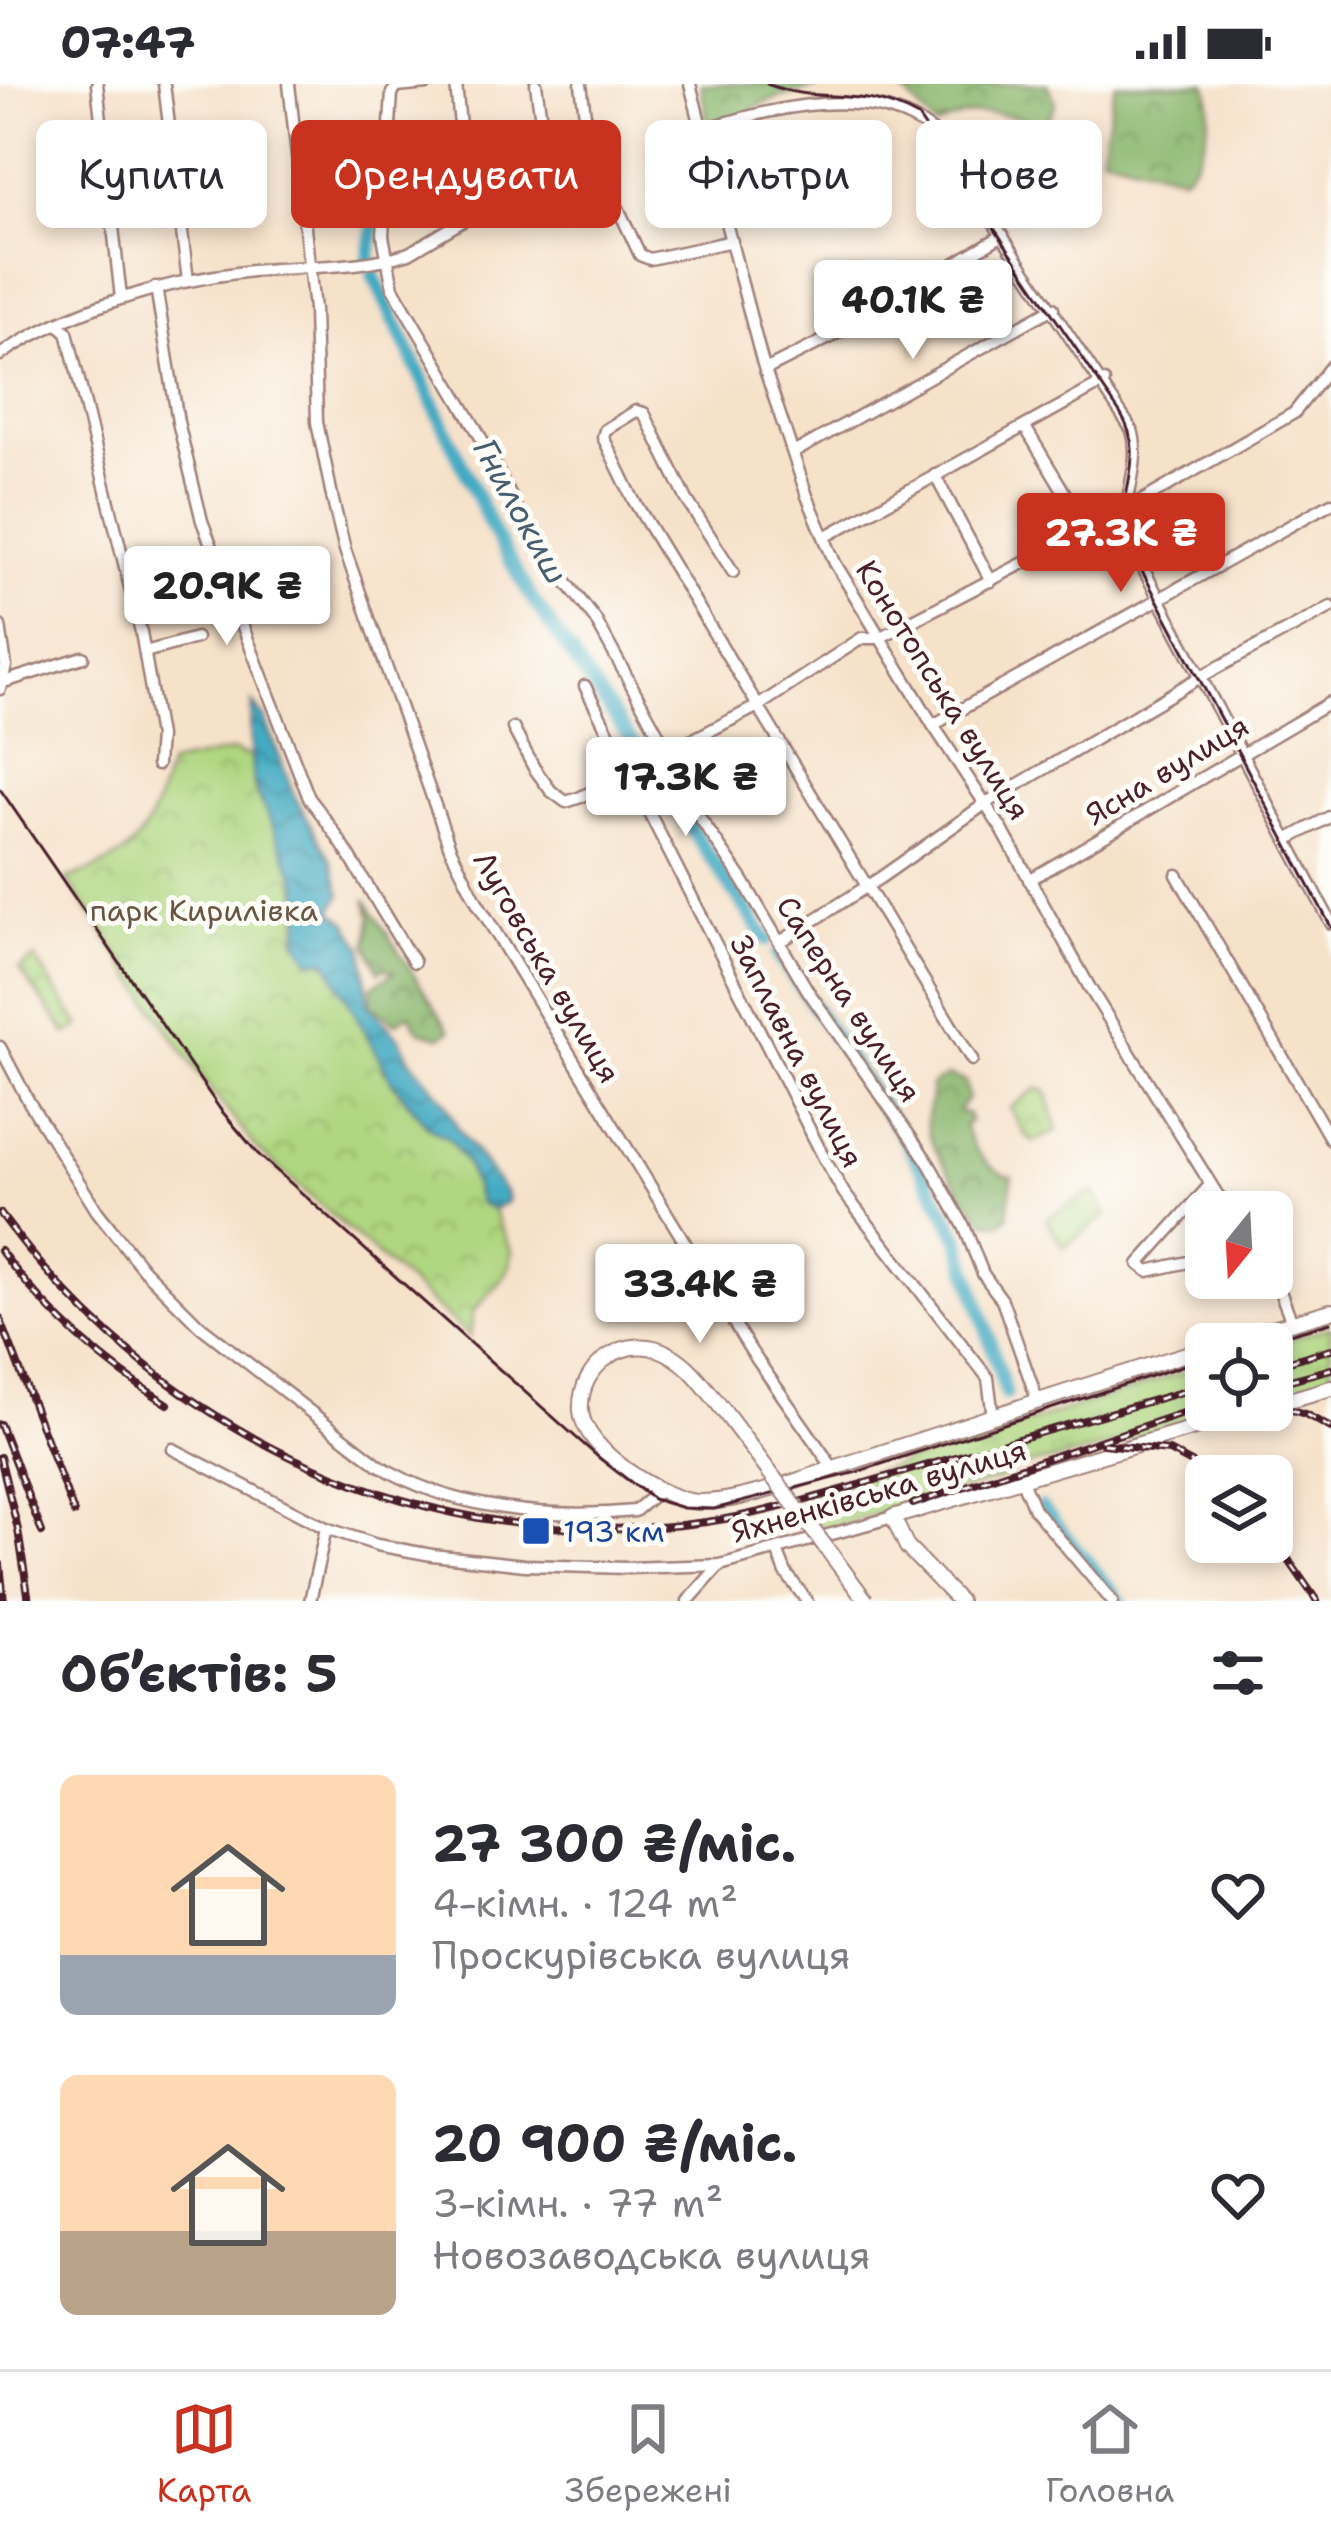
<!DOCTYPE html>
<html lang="uk">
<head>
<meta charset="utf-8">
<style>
  :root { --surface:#fff; --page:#f7f7f7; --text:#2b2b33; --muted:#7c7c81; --line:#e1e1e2; --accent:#c8321e }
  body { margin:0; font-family:"Shantell Sans",sans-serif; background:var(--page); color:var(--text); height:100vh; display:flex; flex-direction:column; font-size:45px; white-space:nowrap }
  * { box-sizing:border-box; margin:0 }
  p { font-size:39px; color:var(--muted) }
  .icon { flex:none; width:66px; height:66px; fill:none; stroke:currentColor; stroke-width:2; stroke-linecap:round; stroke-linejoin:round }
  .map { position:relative; height:1517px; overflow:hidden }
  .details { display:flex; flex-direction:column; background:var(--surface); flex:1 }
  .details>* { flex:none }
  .top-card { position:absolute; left:36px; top:36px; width:1260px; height:108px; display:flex; gap:24px }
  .needle { width:78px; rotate:198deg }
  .fabs { position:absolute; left:1185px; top:1107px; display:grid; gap:24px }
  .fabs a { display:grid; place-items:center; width:108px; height:108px; border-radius:18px; background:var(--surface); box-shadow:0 6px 18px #0003; font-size:60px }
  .price { position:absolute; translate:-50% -102px; padding:0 27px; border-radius:12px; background:#fff; color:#222; font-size:39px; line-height:78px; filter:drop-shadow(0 3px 6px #0008) }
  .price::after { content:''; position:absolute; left:50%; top:72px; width:36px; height:27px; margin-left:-18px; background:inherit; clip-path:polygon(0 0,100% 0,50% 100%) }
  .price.current { background:var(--accent); color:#fff }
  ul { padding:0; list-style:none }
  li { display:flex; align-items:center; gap:36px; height:300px; padding:0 60px }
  li span { display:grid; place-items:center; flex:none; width:336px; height:240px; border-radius:18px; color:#555 }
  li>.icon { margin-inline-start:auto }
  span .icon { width:144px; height:144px; fill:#fffc; stroke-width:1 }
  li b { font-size:51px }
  h2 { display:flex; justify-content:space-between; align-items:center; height:144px; padding:0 60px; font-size:51px }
  .chip { padding:0 42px; border-radius:18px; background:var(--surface); box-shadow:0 6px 18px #0003; font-size:42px; line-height:108px }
  .chip.current { background:var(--accent); color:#fff }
  .status { display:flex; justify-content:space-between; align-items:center; height:84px; padding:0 60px; background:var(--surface); direction:ltr }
  .status svg { height:33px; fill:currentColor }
  .dock { display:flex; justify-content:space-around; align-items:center; height:168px; border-top:3px solid var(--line); background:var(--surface); font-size:33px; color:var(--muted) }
  .dock a { display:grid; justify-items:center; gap:6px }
  .dock .current { color:var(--accent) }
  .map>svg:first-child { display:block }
  .grass { fill:url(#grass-tufts); stroke:#7c7a56; stroke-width:3 }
  .forest { fill:url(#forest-crowns); stroke:#6a6b4c; stroke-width:3 }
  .park { fill:url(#park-crowns); stroke:#7c7a56; stroke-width:3 }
  .garden { fill:#afd680; stroke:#7c7a56; stroke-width:3 }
  .water { fill:url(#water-waves); stroke:#466476; stroke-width:3 }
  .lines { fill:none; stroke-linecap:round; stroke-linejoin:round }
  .river { stroke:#42aac2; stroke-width:14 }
  .minor-casing { stroke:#a0807a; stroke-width:15 }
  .major-casing { stroke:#a0807a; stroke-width:18 }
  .minor { stroke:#fff; stroke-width:10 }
  .major { stroke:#fff; stroke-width:14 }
  .tram { stroke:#4a1f2b; stroke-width:3 }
  .rail-casing { stroke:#4a1f2b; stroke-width:8 }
  .rail { stroke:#fdfcf7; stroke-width:3; stroke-dasharray:9; stroke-linecap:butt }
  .major-bridge-casing { stroke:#a0807a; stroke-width:18; stroke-linecap:butt }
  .major-bridge { stroke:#fff; stroke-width:14 }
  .transit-dot { fill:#1a4fb4; stroke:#fdfcf7; stroke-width:4.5 }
  .labels { text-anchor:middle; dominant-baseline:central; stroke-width:10; stroke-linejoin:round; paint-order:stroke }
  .street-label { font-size:30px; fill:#4a1f2b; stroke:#fdfcf7 }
  .park-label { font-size:30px; fill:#685644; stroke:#fdfcf7 }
  .transit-label { font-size:30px; fill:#164399; stroke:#fdfcf7; text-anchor:start }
  .water-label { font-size:33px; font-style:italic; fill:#465e6f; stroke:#fdfcf7 }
</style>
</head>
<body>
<div class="status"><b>07:47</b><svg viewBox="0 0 49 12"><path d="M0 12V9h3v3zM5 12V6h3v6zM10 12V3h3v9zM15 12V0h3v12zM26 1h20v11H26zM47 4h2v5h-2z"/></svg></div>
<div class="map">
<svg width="1331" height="1517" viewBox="0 0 1331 1517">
  <defs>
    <pattern id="grass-tufts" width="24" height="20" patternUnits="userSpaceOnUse" patternTransform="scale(3)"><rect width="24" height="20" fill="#afd680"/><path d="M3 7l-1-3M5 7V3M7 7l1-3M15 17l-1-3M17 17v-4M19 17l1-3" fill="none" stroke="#98b76f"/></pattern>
    <pattern id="forest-crowns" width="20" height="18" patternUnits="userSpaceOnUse" patternTransform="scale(3)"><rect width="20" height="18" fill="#8bb76e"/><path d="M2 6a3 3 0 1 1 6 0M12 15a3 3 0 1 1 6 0" fill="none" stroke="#74945b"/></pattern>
    <pattern id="park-crowns" width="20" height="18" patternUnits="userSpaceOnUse" patternTransform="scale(3)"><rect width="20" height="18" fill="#afd680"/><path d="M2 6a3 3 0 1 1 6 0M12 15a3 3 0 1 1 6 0" fill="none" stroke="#98b76f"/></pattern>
    <pattern id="water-waves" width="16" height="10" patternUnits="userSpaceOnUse" patternTransform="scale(3)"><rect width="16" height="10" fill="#42aac2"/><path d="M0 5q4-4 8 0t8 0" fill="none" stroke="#398a9e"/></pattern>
  </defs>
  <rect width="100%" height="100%" fill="#fdfcf7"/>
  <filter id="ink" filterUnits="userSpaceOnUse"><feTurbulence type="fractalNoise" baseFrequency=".00833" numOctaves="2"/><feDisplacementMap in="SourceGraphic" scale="24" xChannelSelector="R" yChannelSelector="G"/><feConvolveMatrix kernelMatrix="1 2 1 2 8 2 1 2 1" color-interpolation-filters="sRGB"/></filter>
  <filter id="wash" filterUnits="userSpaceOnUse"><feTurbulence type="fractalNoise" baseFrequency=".004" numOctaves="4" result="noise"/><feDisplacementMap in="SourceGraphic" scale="48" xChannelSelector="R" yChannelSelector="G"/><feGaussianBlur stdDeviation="2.7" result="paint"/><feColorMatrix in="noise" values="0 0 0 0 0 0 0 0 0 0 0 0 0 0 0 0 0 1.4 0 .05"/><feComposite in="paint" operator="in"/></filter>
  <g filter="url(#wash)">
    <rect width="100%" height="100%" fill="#f6e1c9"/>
    <g class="grass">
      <polygon points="1331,1243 1331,1295 1272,1313 1271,1260"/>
      <polygon points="1206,1281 1206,1326 1230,1326 1082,1370 1011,1385 1009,1392 823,1446 800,1412"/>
    </g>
    <g class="forest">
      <path d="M 701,0 L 829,0 C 780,13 750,16 719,56 L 709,49 Z"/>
      <path d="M 907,0 L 1047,0 L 1056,18 L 1046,40 C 1005,29 975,22 936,43 L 905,8 Z"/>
      <path d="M 1115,0 L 1206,0 C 1217,23 1203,77 1183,92 L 1101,71 Z"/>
      <polygon points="365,815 450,947 440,953 419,947 409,930 396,939 371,921 372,903 394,888 385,884 379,887 367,861 371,833"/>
      <path d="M 947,992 L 965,997 L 968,1014 L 958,1027 L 968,1030 L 970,1037 L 964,1042 C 974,1067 986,1086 1012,1093 L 1008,1133 L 1001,1139 L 985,1138 C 970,1119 933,1070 928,1048 C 923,1031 934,1018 931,1001 Z"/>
    </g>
    <g class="park">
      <path d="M 233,667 L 254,674 L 253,698 L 257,711 C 282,752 310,804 296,853 L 326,875 L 391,996 L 427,1042 L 450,1056 L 470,1085 L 476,1111 L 493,1126 L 512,1168 L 510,1181 L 500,1198 L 473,1228 L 470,1253 L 257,1065 L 198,989 L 67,795 C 140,772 149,750 169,680 Z"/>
      <polygon points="35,874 80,942 67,950 19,885"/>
      <polygon points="1036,1005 1044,1006 1048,1011 1058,1046 1034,1058 1024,1050 1010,1024"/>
    </g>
    <polygon class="garden" points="1093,1107 1107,1131 1064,1163 1046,1135"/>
    <polygon class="water" points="253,619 265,635 294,711 332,778 341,811 332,826 347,838 363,864 369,921 400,955 409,974 444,1016 458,1044 507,1111 507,1118 493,1126 479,1118 467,1081 450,1056 427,1042 391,996 326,876 311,877 297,857 302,824 299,802 253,698 250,643"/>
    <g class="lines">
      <g class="river">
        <polyline points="369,175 384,67"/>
        <polyline points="373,191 495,451 533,516 644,675"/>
        <polyline points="652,688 767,856"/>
        <polyline points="778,871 906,1057 958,1152 1006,1310"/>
        <polyline points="1041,1423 1120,1517"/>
      </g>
    </g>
  </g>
  <g filter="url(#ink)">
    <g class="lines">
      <defs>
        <g id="minor">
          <polyline points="97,0 121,214"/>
          <polyline points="164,0 188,197"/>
          <polyline points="289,0 314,225 317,338 333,417 345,466 450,764 477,818 751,1267 833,1384"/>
          <polyline points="427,0 397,3 392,9 383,152 393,204 479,350 531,452 595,535 660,653 669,689 742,795 808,907 928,1078 964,1142 983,1190 1002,1216 1038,1318"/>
          <polyline points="456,0 469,135"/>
          <polyline points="536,0 548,86"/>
          <polyline points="581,0 589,62 640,171 650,175 732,157"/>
          <polyline points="690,0 762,277 807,412 835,479 933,641 1001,744 1091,906 1228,1128"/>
          <path d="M 701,46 C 777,22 870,0 932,47 L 1132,346 C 1143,382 1120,417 1127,454 L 1331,839"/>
          <path d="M 156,203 L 178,338 L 202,437 L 309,714 C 350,765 378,824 414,878"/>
          <polyline points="59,241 67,248 141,548 159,652 157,681"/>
          <path d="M 0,271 C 67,226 164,197 244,188 C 299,181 356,186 409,169 L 589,62"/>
          <polyline points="765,286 829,254 1003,151"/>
          <polyline points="1025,343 1087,446"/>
          <polyline points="793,369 1053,224"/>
          <polyline points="935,391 991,497"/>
          <polyline points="825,453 1104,298"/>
          <polyline points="733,488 687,416 644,329 636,327 605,346 603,353 634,417 972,976"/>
          <polyline points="0,542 6,582 0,605"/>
          <polyline points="145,568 196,554"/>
          <polyline points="4,598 83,573"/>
          <polyline points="585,602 826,1078 844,1109 988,1294 993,1333"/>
          <polyline points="933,641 1331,419"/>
          <polyline points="513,644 534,684 551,707 566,718 581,713 758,622 862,554 879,554 1126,426 1294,329 1331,282"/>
          <polyline points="1287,756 1331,732"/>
          <polyline points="1177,791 1331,1056"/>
          <polyline points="1029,796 1331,618"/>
          <polyline points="780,858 880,794 985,720 1202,592 1331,523"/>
          <path d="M 0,963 L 29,1018 L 97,1127 L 143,1185 L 200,1242 L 379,1381 C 450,1426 552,1435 635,1427 L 659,1407"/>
          <polyline points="1206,1174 1148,1187 1139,1180 1209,1102"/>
          <polyline points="1272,1187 1292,1238"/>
          <polyline points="173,1365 326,1444 377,1461 432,1471 525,1481 627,1484 720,1481 893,1433"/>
          <polyline points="1021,1394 1034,1425 1112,1517"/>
          <polyline points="777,1466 786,1489 807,1517"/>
          <polyline points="310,1517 326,1444"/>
          <polyline points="688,1517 720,1481"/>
        </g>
        <g id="major">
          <polyline points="1218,1260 1331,1227"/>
          <polyline points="1272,1321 1331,1304"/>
          <path d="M 720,1322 C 705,1303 691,1282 669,1270 C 629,1247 578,1280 581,1327 C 584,1366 662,1416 698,1418 C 742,1419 806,1393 849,1379 C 968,1341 1086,1300 1206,1264"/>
          <polyline points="959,1517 907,1463 893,1433 1255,1326"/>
        </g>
      </defs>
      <use href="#minor" class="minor-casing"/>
      <use href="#major" class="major-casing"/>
      <use href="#minor" class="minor"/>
      <use href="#major" class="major"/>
      <g class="tram">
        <path d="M 767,0 C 822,22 858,0 918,33 L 1120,329 C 1149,374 1116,408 1125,455 L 1331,843"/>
        <polyline points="0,705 220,1025 258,1070 598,1373 653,1415 683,1424 714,1425 857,1388 1206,1274"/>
        <polyline points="1255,1260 1331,1238"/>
      </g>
      <defs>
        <g id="rail">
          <path d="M 0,1129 C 164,1352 427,1477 706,1438 C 772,1429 835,1407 900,1389 C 1002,1360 1104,1331 1206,1301"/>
          <path d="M 0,1166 C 47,1229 101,1279 168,1320"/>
          <polyline points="0,1234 74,1429"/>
          <polyline points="1272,1282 1331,1265"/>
          <polyline points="1272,1301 1331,1285"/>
          <polyline points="1272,1320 1305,1330 1331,1344"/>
          <polyline points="0,1340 42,1448"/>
          <polyline points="1103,1360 1169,1367 1216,1392"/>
          <polyline points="0,1373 18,1446 29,1517"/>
          <polyline points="913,1420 1206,1321"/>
          <polyline points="1272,1452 1317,1517"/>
          <polyline points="0,1480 4,1517"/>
        </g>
      </defs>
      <use href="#rail" class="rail-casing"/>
      <use href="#rail" class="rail"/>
      <defs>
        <polyline id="major-bridge" points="720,1322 866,1517"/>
      </defs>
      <use href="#major-bridge" class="major-bridge-casing"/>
      <use href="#major-bridge" class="major-bridge"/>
    </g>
  </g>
  <rect class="transit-dot" x="521" y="1432" width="30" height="30" rx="6"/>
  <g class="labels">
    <g class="street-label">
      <text transform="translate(943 606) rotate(58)">Конотопська вулиця</text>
      <text transform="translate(1167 686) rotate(-31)">Ясна вулиця</text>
      <text transform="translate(547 883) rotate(60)">Луговська вулиця</text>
      <text transform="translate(849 915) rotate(57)">Саперна вулиця</text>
      <text transform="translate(797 967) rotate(63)">Заплавна вулиця</text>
      <text transform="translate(879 1407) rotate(-16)">Яхненківська вулиця</text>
    </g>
    <g class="park-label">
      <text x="204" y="826">парк Кирилівка</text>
    </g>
    <g class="transit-label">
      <text x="563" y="1447">193 км</text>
    </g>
    <g class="water-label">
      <text transform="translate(521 427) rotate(61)">Гнилокиш</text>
    </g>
  </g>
</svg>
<div class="fabs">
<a><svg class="needle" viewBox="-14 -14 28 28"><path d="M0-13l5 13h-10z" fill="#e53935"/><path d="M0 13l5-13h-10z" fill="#7c7c81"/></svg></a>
<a><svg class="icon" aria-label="locate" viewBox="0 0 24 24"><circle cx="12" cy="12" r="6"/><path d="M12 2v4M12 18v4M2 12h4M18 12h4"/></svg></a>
<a><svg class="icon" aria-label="layers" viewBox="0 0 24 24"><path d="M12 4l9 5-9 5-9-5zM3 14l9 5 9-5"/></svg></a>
</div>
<b class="price" style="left:913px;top:278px">40.1K ₴</b>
<b class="price current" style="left:1121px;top:511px">27.3K ₴</b>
<b class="price" style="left:227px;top:564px">20.9K ₴</b>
<b class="price" style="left:686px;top:755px">17.3K ₴</b>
<b class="price" style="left:700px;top:1262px">33.4K ₴</b>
<div class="top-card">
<a class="chip">Купити</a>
<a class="chip current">Орендувати</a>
<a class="chip">Фільтри</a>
<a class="chip">Нове</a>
</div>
</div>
<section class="details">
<h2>Об’єктів: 5<svg class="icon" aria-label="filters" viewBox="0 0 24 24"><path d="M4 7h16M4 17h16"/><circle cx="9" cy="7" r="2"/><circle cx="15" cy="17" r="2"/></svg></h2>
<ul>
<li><span style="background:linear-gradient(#ffd9b3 75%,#9aa5b1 0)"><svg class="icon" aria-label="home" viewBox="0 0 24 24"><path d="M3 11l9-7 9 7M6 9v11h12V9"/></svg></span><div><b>27 300 ₴/міс.</b><p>4-кімн. · 124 m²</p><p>Проскурівська вулиця</p></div><svg class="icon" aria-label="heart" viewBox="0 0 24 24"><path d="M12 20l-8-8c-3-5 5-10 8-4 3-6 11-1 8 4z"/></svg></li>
<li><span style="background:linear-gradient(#ffd9b3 65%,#b9a48a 0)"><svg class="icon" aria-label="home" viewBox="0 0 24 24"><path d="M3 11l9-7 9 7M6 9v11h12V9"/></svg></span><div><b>20 900 ₴/міс.</b><p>3-кімн. · 77 m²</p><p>Новозаводська вулиця</p></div><svg class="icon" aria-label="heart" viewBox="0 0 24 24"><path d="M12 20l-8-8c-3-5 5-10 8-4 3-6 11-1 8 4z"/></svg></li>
</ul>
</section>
<nav class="dock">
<a class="current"><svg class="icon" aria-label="map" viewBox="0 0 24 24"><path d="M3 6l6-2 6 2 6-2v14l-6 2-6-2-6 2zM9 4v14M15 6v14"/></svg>Карта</a>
<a><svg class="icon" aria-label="saved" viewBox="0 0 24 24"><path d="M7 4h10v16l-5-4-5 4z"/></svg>Збережені</a>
<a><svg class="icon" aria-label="home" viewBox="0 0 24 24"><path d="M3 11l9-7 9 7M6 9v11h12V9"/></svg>Головна</a>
</nav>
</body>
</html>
